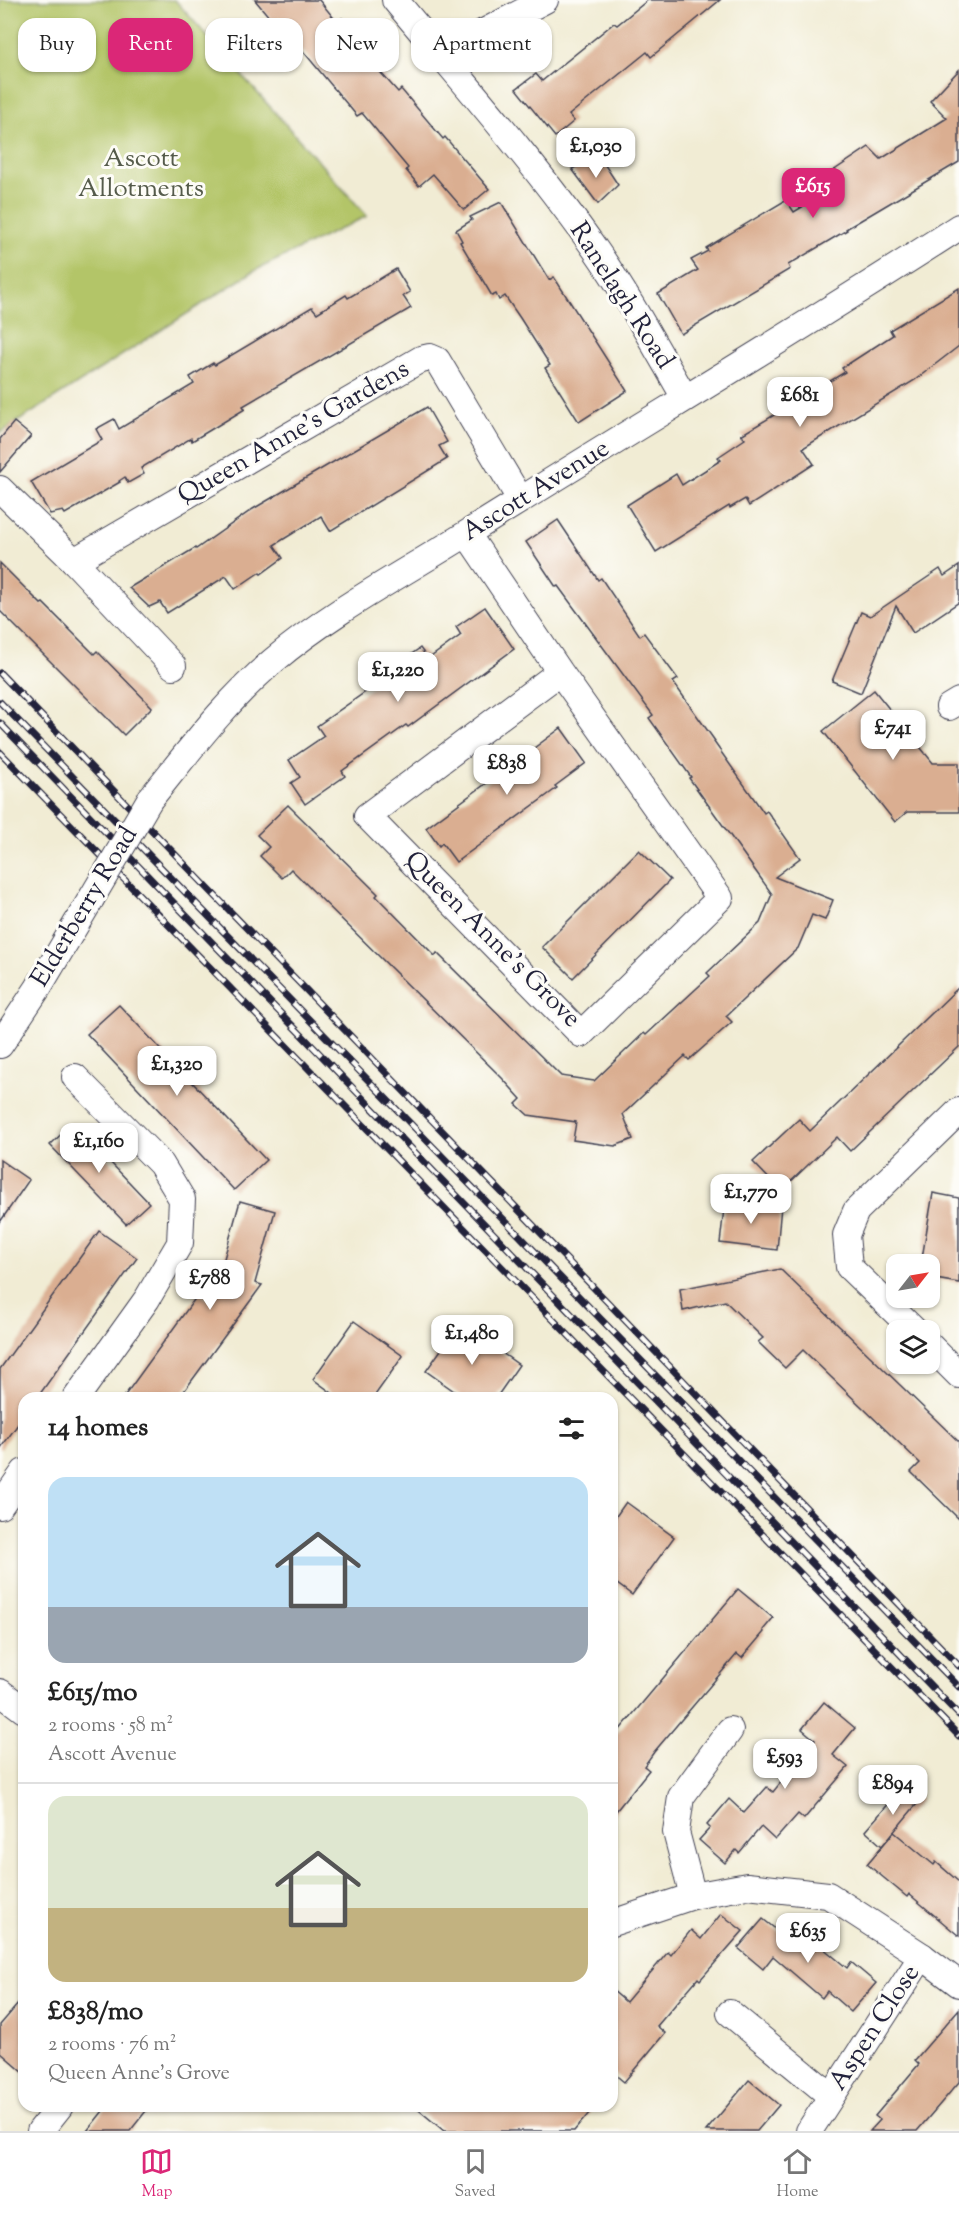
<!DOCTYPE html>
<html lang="en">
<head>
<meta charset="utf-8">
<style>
  :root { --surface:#fff; --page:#f2f2f2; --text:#222; --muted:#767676; --line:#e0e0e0; --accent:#db2777 }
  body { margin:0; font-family:"Sorts Mill Goudy",serif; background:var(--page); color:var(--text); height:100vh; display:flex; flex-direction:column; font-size:22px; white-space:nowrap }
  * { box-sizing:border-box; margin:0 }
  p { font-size:20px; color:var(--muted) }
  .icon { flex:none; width:33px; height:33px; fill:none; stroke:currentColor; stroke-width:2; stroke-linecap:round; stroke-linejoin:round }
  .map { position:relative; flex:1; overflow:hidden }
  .drawer { position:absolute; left:18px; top:1392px; width:600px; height:720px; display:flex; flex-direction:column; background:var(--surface); border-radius:18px; box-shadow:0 2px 4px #0004 }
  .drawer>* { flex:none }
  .banner { position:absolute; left:18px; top:18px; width:600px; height:54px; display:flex; gap:12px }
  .needle { width:39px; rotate:59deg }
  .buttons { position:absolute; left:886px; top:1254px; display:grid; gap:12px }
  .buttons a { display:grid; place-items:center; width:54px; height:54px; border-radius:12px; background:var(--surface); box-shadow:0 2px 4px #0004; font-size:30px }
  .price { position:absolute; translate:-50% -51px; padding:0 14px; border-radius:12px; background:#fff; color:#222; font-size:20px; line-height:39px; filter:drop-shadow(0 2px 3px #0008) }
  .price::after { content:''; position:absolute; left:50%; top:36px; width:18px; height:14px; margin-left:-9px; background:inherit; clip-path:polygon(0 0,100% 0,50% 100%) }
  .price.on { background:var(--accent); color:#fff }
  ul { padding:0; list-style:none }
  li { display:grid; align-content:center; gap:12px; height:318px; padding:0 30px }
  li+li { border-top:2px solid var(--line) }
  li span { display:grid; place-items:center; height:186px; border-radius:18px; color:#555 }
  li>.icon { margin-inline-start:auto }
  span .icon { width:108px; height:108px; fill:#fffc; stroke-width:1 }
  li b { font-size:26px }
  h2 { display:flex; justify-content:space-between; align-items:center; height:72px; padding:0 30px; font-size:26px }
  .pill { padding:0 21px; border-radius:18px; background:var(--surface); box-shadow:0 2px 4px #0004; font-size:21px; line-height:54px }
  .pill.on { background:var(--accent); color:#fff }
  .tab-bar { display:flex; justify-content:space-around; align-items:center; height:84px; border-top:2px solid var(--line); background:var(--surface); font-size:16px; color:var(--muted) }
  .tab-bar a { display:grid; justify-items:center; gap:3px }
  .tab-bar .on { color:var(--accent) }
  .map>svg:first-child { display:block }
  .green { fill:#b3c568; stroke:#6a7452; stroke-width:1.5 }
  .building { fill:#daae91 }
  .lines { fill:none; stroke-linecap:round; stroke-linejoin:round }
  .minor-casing { stroke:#414052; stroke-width:28 }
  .minor { stroke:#fff; stroke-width:26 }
  .rail-casing { stroke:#22223b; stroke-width:7 }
  .rail { stroke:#fdfcf7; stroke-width:4.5; stroke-dasharray:14; stroke-linecap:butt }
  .minor-bridge-casing { stroke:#414052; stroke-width:28; stroke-linecap:butt }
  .minor-bridge { stroke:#fff; stroke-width:26 }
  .labels { text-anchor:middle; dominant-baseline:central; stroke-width:6; stroke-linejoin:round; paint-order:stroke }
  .park-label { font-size:26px; fill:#555b4b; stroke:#fdfcf7 }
  .street-label { font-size:26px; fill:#22223b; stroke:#fdfcf7 }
</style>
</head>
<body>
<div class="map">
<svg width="959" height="2131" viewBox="0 0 959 2131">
  <rect width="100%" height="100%" fill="#fdfcf7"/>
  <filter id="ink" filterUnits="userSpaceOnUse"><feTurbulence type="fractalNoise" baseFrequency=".0167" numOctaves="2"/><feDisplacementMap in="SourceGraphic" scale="12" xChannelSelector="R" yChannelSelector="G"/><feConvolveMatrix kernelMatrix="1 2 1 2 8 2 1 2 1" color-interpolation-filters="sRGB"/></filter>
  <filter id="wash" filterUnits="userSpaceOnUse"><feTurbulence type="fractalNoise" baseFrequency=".008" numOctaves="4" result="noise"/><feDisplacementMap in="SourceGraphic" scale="24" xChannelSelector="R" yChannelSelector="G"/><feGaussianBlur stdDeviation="1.35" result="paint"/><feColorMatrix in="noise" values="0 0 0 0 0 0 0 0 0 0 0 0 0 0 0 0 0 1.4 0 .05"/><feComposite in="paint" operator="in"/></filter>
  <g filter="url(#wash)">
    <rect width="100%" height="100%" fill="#f1ecd4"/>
    <polygon class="green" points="0,0 175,0 367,216 254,271 0,433"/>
    <g id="blocks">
      <g class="building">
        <polygon points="255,0 319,0 337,22 342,18 365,46 361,49 381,73 398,92 401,89 443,139 445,137 489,189 464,210 433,174 419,186 406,170 408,168 362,113 357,116 303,51 300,54"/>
        <polygon points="648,0 720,0 651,57 647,52 569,115 574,121 555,137 516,89 536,74 542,81 614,23 617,25"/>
        <polygon points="959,70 959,162 846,229 847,230 788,265 790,269 681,334 658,294 698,270 691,260 708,251 706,248 786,200 794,212 831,190 824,177 869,147 881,159 947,118 930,101"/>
        <polygon points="599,156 618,185 598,204 572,169"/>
        <polygon points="501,202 549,280 554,277 627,391 579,422 545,368 550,365 520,318 505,296 499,300 496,294 492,296 460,242 462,241 456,230 472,220 470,217"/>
        <polygon points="396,269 410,292 403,296 411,308 243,406 245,409 192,441 191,438 141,468 144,474 128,483 125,477 119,481 120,482 65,514 63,511 50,514 31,482 102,440 96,429 114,419 119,429 194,384 190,377 213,363 215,365 312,307 317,313 346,295 348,298"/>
        <polygon points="959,288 959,346 915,380 803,448 814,464 749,506 745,499 730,508 729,506 656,552 627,505 676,474 682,485 721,460 718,457 745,439 741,435 845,372 842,368 893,335 890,330"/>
        <polygon points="427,407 447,442 439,446 447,459 330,531 321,516 274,545 283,558 261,574 260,572 235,589 226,576 167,613 160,602 149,607 129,588 195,548 196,549 253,509"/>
        <polygon points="14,422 31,436 0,472 0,439"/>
        <polygon points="558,520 598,580 601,578 640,636 644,633 678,679 673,682 715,741 714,742 764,813 767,811 800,858 775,877 833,900 825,920 812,915 798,948 726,1016 732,1022 689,1060 685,1056 623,1114 633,1139 615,1146 573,1140 576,1122 528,1115 516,1104 521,1099 502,1078 291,869 282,878 260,856 269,847 257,835 288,805 378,894 376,896 435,956 437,953 561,1076 594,1081 644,1033 646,1035 710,976 707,973 760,923 772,894 689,778 691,777 649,718 653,715 558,586 556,587 526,542"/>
        <polygon points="0,563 41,604 43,603 94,654 97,651 152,707 124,735 0,611"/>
        <polygon points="959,566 959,602 913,633 896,606 861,693 832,681 861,612 870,616 940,569 944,576"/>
        <polygon points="485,607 514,649 408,727 406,725 342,771 345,776 305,804 291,783 300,777 289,760 324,736 317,726 378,683 376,680 420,648 428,659 461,635 456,627"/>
        <polygon points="874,690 933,763 959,763 959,812 907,812 895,822 823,731"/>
        <polygon points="561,728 586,763 555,786 557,788 456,862 442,843 439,846 426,828"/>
        <polygon points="639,850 670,880 573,978 542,947"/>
        <polygon points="959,987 959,1047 850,1151 837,1137 781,1191 753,1162 799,1119 810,1131"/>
        <polygon points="119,1005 266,1160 234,1190 87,1034"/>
        <polygon points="73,1123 149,1203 126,1224 50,1145"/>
        <polygon points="0,1160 29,1180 0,1222"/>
        <polygon points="933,1193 959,1198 959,1283 930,1278 930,1264 921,1264"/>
        <polygon points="725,1200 781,1206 777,1250 720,1243"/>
        <polygon points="240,1201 275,1211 255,1283 262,1285 179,1398 123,1398 199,1293 212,1302"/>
        <polygon points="99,1231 137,1258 37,1398 24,1398 24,1416 0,1449 0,1369"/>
        <polygon points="780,1269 959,1442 959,1519 911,1472 920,1463 803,1350 785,1368 758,1342 763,1338 725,1301 683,1311 680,1289"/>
        <polygon points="354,1321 403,1356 373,1398 339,1398 313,1379"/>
        <polygon points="460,1323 519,1365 496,1398 464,1398 426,1371"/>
        <polygon points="626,1502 674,1537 632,1595 612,1580 612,1522"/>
        <polygon points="738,1589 773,1618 763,1630 764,1632 742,1658 737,1654 654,1752 644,1766 649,1770 612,1816 612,1739"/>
        <polygon points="824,1702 855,1728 833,1755 848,1767 804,1819 798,1814 775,1840 761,1827 739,1853 736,1850 725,1863 699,1840 710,1828 707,1825 729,1799 744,1813 767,1787 773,1792 815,1740 802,1729"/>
        <polygon points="905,1785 921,1799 882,1846 865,1831"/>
        <polygon points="894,1832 934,1865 936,1862 959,1882 959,1936 909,1894 907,1897 867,1864"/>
        <polygon points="721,1914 743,1931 700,1980 698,1978 657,2026 665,2033 624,2082 612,2072 612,1990 626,2002 668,1952 671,1955 691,1930 701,1939"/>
        <polygon points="763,1919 788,1939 798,1927 847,1968 851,1962 876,1983 851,2012 827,1991 822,1998 773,1956 763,1969 738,1948"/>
        <polygon points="24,1997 24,2073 0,2052 0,2025"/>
        <polygon points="959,2009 959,2082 917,2131 870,2131 880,2120 875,2116 919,2064 915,2060"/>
        <polygon points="749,2080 779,2105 757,2131 706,2131"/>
        <polygon points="107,2106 150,2106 130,2131 87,2131"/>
        <polygon points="414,2106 595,2106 574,2131 444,2131"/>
      </g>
    </g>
  </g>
  <g filter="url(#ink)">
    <use href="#blocks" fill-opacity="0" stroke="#414052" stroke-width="1.5"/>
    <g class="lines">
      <defs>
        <g id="minor">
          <path d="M 395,0 C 463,82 534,162 595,249 C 628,296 656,348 685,398"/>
          <polyline points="440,55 545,0"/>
          <polyline points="0,489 74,561 173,666"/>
          <polyline points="467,534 560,672 720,898 581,1034 367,816 560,672"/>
          <polyline points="74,561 421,359 430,357 437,360 520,499"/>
          <polyline points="949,707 959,701"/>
          <path d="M 150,799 C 189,751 226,701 273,661 C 332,611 401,575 466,534 C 630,431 797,332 959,227"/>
          <polyline points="0,1045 38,988 91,899"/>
          <polyline points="75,1077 161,1164 182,1199 180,1243 147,1299 76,1398"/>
          <polyline points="914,1330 849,1267 846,1235 856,1211 959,1111"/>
          <polyline points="930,1346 959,1375"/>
          <polyline points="0,1506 24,1472"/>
          <polyline points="0,1692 24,1710"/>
          <polyline points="693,1896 676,1832 681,1797 730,1730"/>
          <polyline points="612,1923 693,1896 747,1886 828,1895 922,1956 959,1984"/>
          <polyline points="730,2013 831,2096"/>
          <polyline points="40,2131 60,2106"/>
          <polyline points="809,2131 922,1956"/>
        </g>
      </defs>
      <use href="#minor" class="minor-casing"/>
      <use href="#minor" class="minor"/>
      <defs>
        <g id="rail">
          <polyline points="0,673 959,1666"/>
          <polyline points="0,702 959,1687"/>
          <polyline points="0,723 959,1715"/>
          <polyline points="0,752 959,1736"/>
        </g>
      </defs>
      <use href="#rail" class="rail-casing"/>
      <use href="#rail" class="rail"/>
      <defs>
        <polyline id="minor-bridge" points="91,899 150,799"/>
      </defs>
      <use href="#minor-bridge" class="minor-bridge-casing"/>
      <use href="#minor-bridge" class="minor-bridge"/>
    </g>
  </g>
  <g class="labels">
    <g class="park-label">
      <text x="141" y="159">Ascott<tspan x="141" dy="30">Allotments</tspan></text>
    </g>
    <g class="street-label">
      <text transform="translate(621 296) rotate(57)">Ranelagh Road</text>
      <text transform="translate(294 433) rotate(-30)">Queen Anne's Gardens</text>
      <text transform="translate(536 491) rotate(-32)">Ascott Avenue</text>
      <text transform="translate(85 907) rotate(-59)">Elderberry Road</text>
      <text transform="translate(492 940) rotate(45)">Queen Anne's Grove</text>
      <text transform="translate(875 2028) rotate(-57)">Aspen Close</text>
    </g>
  </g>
</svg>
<div class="buttons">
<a><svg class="needle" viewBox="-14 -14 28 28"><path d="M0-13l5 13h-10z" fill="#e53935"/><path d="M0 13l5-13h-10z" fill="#767676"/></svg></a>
<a><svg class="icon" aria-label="layers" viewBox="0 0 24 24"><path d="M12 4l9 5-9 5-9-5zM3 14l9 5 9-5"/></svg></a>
</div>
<b class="price" style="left:596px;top:179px">£1,030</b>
<b class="price on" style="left:813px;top:219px">£615</b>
<b class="price" style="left:800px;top:428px">£681</b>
<b class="price" style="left:398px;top:703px">£1,220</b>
<b class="price" style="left:893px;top:761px">£741</b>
<b class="price" style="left:507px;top:796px">£838</b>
<b class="price" style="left:177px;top:1097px">£1,320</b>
<b class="price" style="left:99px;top:1174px">£1,160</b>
<b class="price" style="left:751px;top:1225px">£1,770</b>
<b class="price" style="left:210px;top:1311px">£788</b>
<b class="price" style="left:472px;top:1366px">£1,480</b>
<b class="price" style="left:785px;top:1790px">£593</b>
<b class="price" style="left:893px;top:1816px">£894</b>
<b class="price" style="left:808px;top:1964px">£635</b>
<div class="banner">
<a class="pill">Buy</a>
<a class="pill on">Rent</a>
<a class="pill">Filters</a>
<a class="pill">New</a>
<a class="pill">Apartment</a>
</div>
<section class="drawer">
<h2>14 homes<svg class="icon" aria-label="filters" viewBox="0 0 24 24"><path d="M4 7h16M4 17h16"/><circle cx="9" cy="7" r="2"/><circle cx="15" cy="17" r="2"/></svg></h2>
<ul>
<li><span style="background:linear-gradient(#bfe0f5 70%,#9aa5b1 0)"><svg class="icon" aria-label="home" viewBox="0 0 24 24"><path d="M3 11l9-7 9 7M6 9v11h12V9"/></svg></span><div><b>£615/mo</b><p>2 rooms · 58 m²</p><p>Ascott Avenue</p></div></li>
<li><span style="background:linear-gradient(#dfe7d0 60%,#c2b280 0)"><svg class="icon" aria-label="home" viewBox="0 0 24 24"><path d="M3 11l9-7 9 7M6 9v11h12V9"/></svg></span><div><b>£838/mo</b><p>2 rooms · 76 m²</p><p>Queen Anne's Grove</p></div></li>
</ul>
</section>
</div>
<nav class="tab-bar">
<a class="on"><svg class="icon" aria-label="map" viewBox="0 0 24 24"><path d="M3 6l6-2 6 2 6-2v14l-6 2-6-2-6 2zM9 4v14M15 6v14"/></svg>Map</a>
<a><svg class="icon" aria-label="saved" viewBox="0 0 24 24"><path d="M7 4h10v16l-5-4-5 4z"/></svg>Saved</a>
<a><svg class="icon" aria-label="home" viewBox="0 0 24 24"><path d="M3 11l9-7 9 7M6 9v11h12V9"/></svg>Home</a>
</nav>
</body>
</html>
